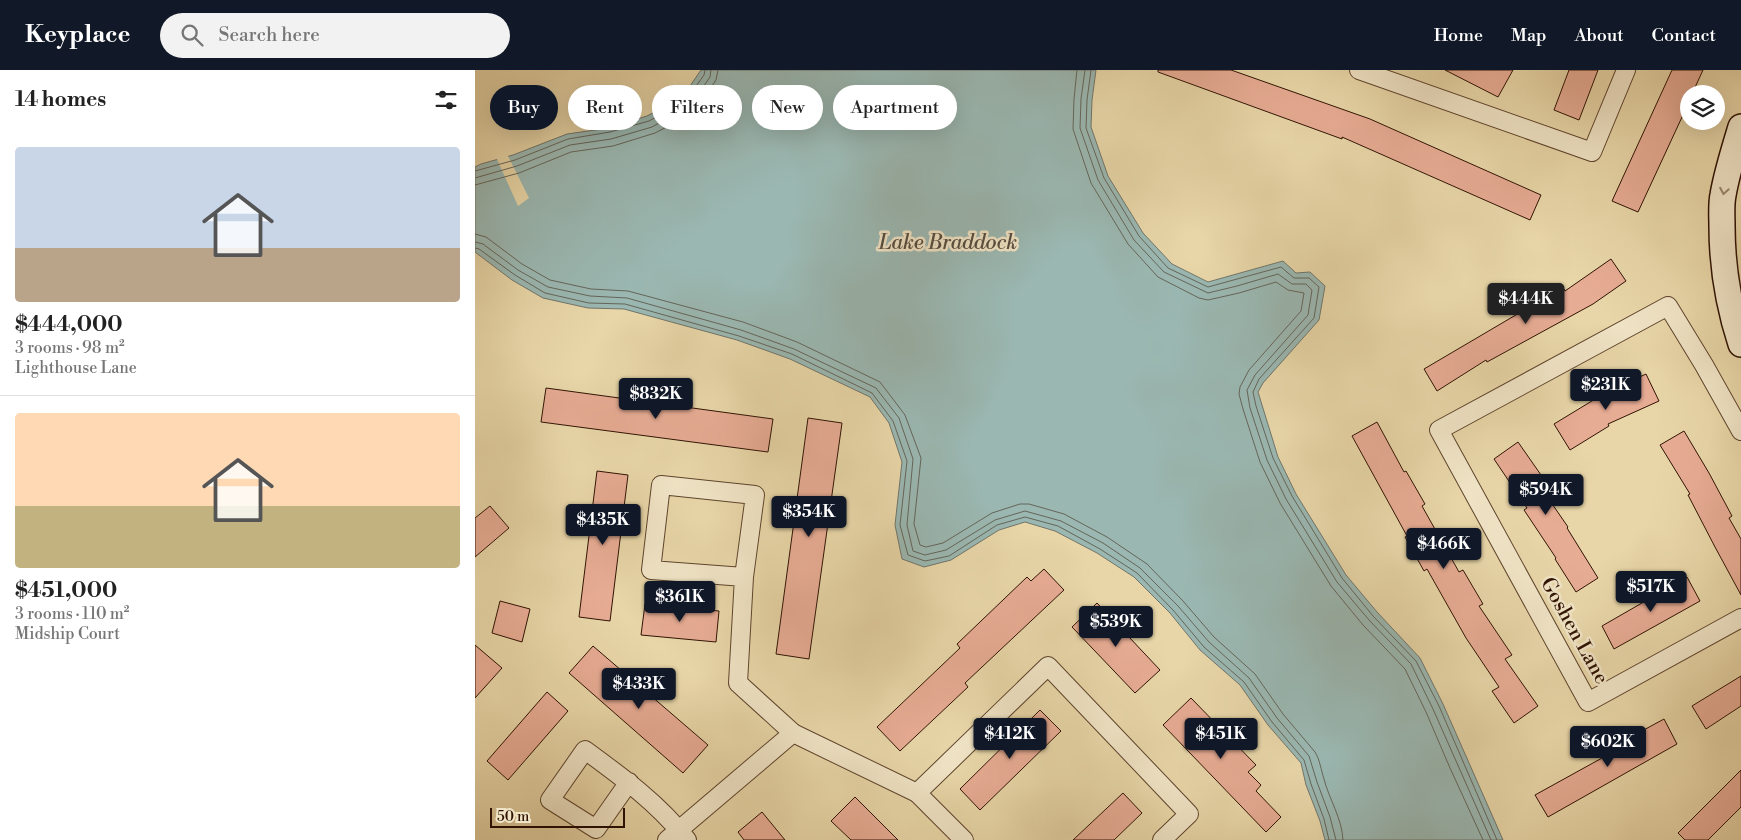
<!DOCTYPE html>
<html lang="en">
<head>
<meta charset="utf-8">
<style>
  :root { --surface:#fff; --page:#f2f2f2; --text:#222; --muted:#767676; --line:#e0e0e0; --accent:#111827 }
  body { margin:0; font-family:"Libre Bodoni",serif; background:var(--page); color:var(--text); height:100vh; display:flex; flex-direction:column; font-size:19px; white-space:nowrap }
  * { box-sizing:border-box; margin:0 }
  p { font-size:16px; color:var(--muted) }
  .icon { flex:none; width:28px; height:28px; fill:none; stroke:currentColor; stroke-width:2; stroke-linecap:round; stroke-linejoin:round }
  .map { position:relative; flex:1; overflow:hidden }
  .details { display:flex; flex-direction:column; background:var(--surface); width:475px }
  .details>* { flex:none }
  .banner { position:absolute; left:15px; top:15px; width:475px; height:45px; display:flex; gap:10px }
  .tools { position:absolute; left:1205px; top:15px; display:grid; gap:10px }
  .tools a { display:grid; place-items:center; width:45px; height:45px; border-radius:50%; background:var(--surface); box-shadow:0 5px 20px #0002; font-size:25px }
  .scale { position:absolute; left:15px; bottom:12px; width:135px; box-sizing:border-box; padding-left:5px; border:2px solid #301303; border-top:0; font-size:14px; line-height:18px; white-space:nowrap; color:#301303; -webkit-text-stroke:4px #f0e4c6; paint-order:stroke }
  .price { position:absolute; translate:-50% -42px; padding:0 11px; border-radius:5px; background:var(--accent); color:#fff; font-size:16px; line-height:32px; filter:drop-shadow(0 1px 2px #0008) }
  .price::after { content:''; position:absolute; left:50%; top:30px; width:15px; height:11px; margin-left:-8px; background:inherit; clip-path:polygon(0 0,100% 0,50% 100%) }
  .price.selected { background:#222; color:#fff }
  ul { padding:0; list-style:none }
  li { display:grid; align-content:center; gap:10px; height:265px; padding:0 15px }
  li+li { border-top:1px solid var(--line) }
  li span { display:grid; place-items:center; height:155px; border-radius:5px; color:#555 }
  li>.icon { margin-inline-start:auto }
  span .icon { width:90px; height:90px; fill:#fffc; stroke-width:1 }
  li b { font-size:21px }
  h2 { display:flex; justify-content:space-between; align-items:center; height:60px; padding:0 15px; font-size:21px }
  .chip { padding:0 18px; border-radius:22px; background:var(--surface); box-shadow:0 5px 20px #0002; font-size:18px; line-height:45px }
  .chip.selected { background:var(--accent); color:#fff }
  header { display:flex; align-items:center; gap:30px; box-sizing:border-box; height:70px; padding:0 25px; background:var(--accent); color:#fff }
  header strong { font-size:24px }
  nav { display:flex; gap:28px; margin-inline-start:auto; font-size:18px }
  .search { width:350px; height:45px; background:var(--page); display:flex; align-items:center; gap:12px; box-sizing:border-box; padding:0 18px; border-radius:28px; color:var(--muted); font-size:19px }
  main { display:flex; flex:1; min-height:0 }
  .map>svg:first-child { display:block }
  .water { fill:#9ab7b1; stroke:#70756b }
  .pier { fill:#e8d6a8 }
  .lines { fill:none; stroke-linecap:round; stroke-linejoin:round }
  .shore { stroke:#65655a; stroke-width:1 }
  .building { fill:#e7ac94; stroke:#301303 }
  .street-casing { stroke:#5e442c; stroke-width:20 }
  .secondary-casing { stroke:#301303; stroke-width:28 }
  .street { stroke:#f0e4c6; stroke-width:18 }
  .secondary { stroke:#f0e4c6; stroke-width:25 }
  .oneway { stroke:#9a866e }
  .labels { text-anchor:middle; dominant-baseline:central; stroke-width:5; stroke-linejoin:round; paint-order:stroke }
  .street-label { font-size:20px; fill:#301303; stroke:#f0e4c6 }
  .water-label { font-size:21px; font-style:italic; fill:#554c40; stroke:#f0e4c6 }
</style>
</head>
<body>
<header>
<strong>Keyplace</strong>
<div class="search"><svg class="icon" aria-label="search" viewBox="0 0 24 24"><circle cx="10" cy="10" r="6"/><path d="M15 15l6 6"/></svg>Search here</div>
<nav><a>Home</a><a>Map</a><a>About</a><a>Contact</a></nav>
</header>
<main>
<section class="details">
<h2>14 homes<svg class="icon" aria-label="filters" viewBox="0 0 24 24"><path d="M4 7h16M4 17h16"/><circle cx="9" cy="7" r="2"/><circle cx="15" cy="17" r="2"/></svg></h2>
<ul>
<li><span style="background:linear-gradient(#c9d6e8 65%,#b9a48a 0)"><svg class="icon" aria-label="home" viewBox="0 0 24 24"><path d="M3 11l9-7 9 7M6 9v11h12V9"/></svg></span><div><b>$444,000</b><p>3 rooms · 98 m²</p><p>Lighthouse Lane</p></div></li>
<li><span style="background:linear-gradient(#ffd9b3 60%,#c2b280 0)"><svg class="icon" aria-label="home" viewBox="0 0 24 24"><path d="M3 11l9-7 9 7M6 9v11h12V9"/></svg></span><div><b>$451,000</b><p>3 rooms · 110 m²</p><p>Midship Court</p></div></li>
</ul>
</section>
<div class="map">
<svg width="1266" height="770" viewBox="0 0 1266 770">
  <rect width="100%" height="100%" fill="#e8d6a8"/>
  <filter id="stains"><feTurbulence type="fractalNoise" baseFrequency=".004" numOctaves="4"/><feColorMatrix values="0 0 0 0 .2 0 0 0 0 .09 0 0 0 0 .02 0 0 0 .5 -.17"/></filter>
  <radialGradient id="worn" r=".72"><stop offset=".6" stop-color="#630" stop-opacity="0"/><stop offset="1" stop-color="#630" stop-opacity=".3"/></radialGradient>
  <polygon class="water" points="226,0 621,0 617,30 616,57 633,106 668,163 697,194 733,212 808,191 821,203 835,202 850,216 844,250 788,313 783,322 803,387 821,424 871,505 902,542 945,588 968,634 1028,770 850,770 845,751 831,715 826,693 793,655 765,615 725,580 695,543 659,507 622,483 580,461 550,452 524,460 476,490 449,497 427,489 420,455 427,392 414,353 395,327 315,289 262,270 149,239 113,238 68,228 37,210 0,182 0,97 6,94 38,85 92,64 134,58 172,46 197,33 215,16"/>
  <polygon class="pier" points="32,84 54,128 43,136 21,87"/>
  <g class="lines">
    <g class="shore">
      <polyline points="602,0 599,29 598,59 616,113 653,174 683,207 724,228 733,230 764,223 801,212 813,220 829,223 826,241 774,300 765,317 764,324 768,339 785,392 805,433 856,516 888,555 930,599 951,642 975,698 1008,770"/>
      <polyline points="610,0 606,29 605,58 623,110 659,170 689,202 733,223 762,216 803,204 817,214 831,214 837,220 833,245 780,305 772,320 775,338 792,390 811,429 862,512 894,550 936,594 958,639 1016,770"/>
      <polyline points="616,0 612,30 611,58 629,108 664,166 693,198 733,217 806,197 819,208 834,208 844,217 839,248 784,309 778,322 781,336 798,388 817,426 867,508 898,546 941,591 964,636 1022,770"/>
      <polyline points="0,101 40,90 93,69 135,62 174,51 201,36 219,19 229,5 230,0"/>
      <polyline points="0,108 42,96 95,75 136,69 177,57 205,41 224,23 235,7 236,0"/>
      <polyline points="0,115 44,103 96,82 138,76 180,63 209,48 228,29 241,10 243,0"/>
      <path d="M 0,164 L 11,167 L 47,194 L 75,210 L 116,219 L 153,221 L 268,252 L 322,272 L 405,312 L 430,345 L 446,388 L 439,454 L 445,475 L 451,477 L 468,473 L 517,443 L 545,434 L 554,434 L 589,444 L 632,467 L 672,494 L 708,531 L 739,567 L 780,604 L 808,644 L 840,682 C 845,690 846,700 849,709 C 854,729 867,748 868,770"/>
      <polyline points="0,172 8,174 43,200 73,217 115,226 152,228 266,260 319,279 401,318 424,348 438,389 432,455 438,481 450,485 471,480 520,450 550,441 586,451 628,473 665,498 703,536 734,572 774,608 802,648 834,686 842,712 855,747 861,770"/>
      <polyline points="0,178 4,179 40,205 70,223 114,233 150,234 264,266 317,284 397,323 418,351 432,391 425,455 433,485 450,491 474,486 522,455 550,447 583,456 625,479 662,503 698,540 729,577 769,612 797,652 829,690 836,714 849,749 854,770"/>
    </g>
  </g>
  <g class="building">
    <polygon points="683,0 756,0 895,49 1066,125 1055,150 867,67 867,69 683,2"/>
    <polygon points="970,0 1038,0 1023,27"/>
    <polygon points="1094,0 1123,0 1104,50 1079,40"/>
    <polygon points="1197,0 1228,0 1217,24 1214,24 1214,32 1163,142 1137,131"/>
    <polygon points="1136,189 1151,211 1118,234 1012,292 1011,290 962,321 949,299 1051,239 1089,219 1090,221"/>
    <polygon points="1171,304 1184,331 1133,354 1134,356 1095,380 1079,354 1130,323"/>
    <polygon points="71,318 298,349 293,382 66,352"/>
    <polygon points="333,348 367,353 334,589 301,584"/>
    <polygon points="902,352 929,402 931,401 950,434 947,436 984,502 988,500 1008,534 1004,536 1037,585 1030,589 1063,636 1039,653 1017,621 1024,617 991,568 952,499 949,501 930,467 932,466 877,366"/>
    <polygon points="1209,361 1234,403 1257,446 1254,448 1266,469 1266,525 1240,477 1213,425 1215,424 1185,375"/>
    <polygon points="1043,372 1066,405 1060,409 1093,457 1092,458 1123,508 1101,522 1080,489 1081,488 1049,440 1052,438 1019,389"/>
    <polygon points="122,401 153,405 135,551 104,547"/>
    <polygon points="15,436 34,458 0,487 0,448"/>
    <polygon points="569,499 589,520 490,613 493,617 425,681 402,657 485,578 482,574 552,507 556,511"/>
    <polygon points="1212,507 1225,531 1139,579 1127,556"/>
    <polygon points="25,531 55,539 47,572 17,563"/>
    <polygon points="622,533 685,600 660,623 597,557"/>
    <polygon points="170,534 244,541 241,572 166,565"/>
    <polygon points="0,575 27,598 0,628"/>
    <polygon points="118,576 233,675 208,703 94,603"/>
    <polygon points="1266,606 1266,636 1231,659 1217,636"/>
    <polygon points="72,622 93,641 33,710 12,691"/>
    <polygon points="716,628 781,695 773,702 786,715 781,721 806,747 791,762 688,655"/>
    <polygon points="565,640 586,661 505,740 485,719"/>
    <polygon points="1189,649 1202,674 1073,747 1060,725 1156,672 1154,668"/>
    <polygon points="1266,700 1266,737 1233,770 1210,770 1203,763"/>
    <polygon points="648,723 667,743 639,770 598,770"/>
    <polygon points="380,727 423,770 376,770 356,751"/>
    <polygon points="287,742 310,770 269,770 263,762"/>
  </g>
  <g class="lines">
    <defs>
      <g id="street">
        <polyline points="884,0 1117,82 1151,0"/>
        <polyline points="1266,361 1229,295 1193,236 964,360 1113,632 1266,548"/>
        <polyline points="269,507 176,500 186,415 280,425 269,507 263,613 318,663"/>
        <path d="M 154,712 L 121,759 L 75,730 L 110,680 C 147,707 184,734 212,770"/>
        <polyline points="192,770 318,663 442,723"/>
        <polyline points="489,770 442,723 573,596 714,744 687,770"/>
      </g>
      <path id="secondary" d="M 1266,57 C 1259,80 1252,102 1248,125 C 1246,135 1247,146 1247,156 C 1247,198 1253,234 1266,274"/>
    </defs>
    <use href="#street" class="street-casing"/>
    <use href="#secondary" class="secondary-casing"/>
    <use href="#street" class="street"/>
    <use href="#secondary" class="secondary"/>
  </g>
  <defs><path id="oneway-chevron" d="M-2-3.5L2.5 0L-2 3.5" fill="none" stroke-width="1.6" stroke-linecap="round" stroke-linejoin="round" transform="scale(1.25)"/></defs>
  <use class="oneway" href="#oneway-chevron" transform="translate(1249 121) rotate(100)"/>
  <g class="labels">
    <g class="street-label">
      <text transform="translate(1099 561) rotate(61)">Goshen Lane</text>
    </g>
    <g class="water-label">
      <text x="473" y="173">Lake Braddock</text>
    </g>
  </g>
  <rect width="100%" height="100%" filter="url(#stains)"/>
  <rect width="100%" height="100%" fill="url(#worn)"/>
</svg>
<div class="tools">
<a><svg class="icon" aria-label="layers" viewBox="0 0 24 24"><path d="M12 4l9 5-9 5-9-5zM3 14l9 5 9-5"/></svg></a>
</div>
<div class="scale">50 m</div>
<b class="price selected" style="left:1051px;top:255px">$444K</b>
<b class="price" style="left:1131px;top:341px">$231K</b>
<b class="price" style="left:181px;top:350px">$832K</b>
<b class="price" style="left:1071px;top:446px">$594K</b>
<b class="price" style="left:334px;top:468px">$354K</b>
<b class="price" style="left:128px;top:476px">$435K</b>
<b class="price" style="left:969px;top:500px">$466K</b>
<b class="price" style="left:1176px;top:543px">$517K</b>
<b class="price" style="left:205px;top:553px">$361K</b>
<b class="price" style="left:641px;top:578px">$539K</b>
<b class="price" style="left:164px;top:640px">$433K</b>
<b class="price" style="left:535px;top:690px">$412K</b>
<b class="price" style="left:746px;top:690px">$451K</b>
<b class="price" style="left:1133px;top:698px">$602K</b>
<div class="banner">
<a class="chip selected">Buy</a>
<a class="chip">Rent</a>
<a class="chip">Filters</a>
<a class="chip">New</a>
<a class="chip">Apartment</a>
</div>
</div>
</main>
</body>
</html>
